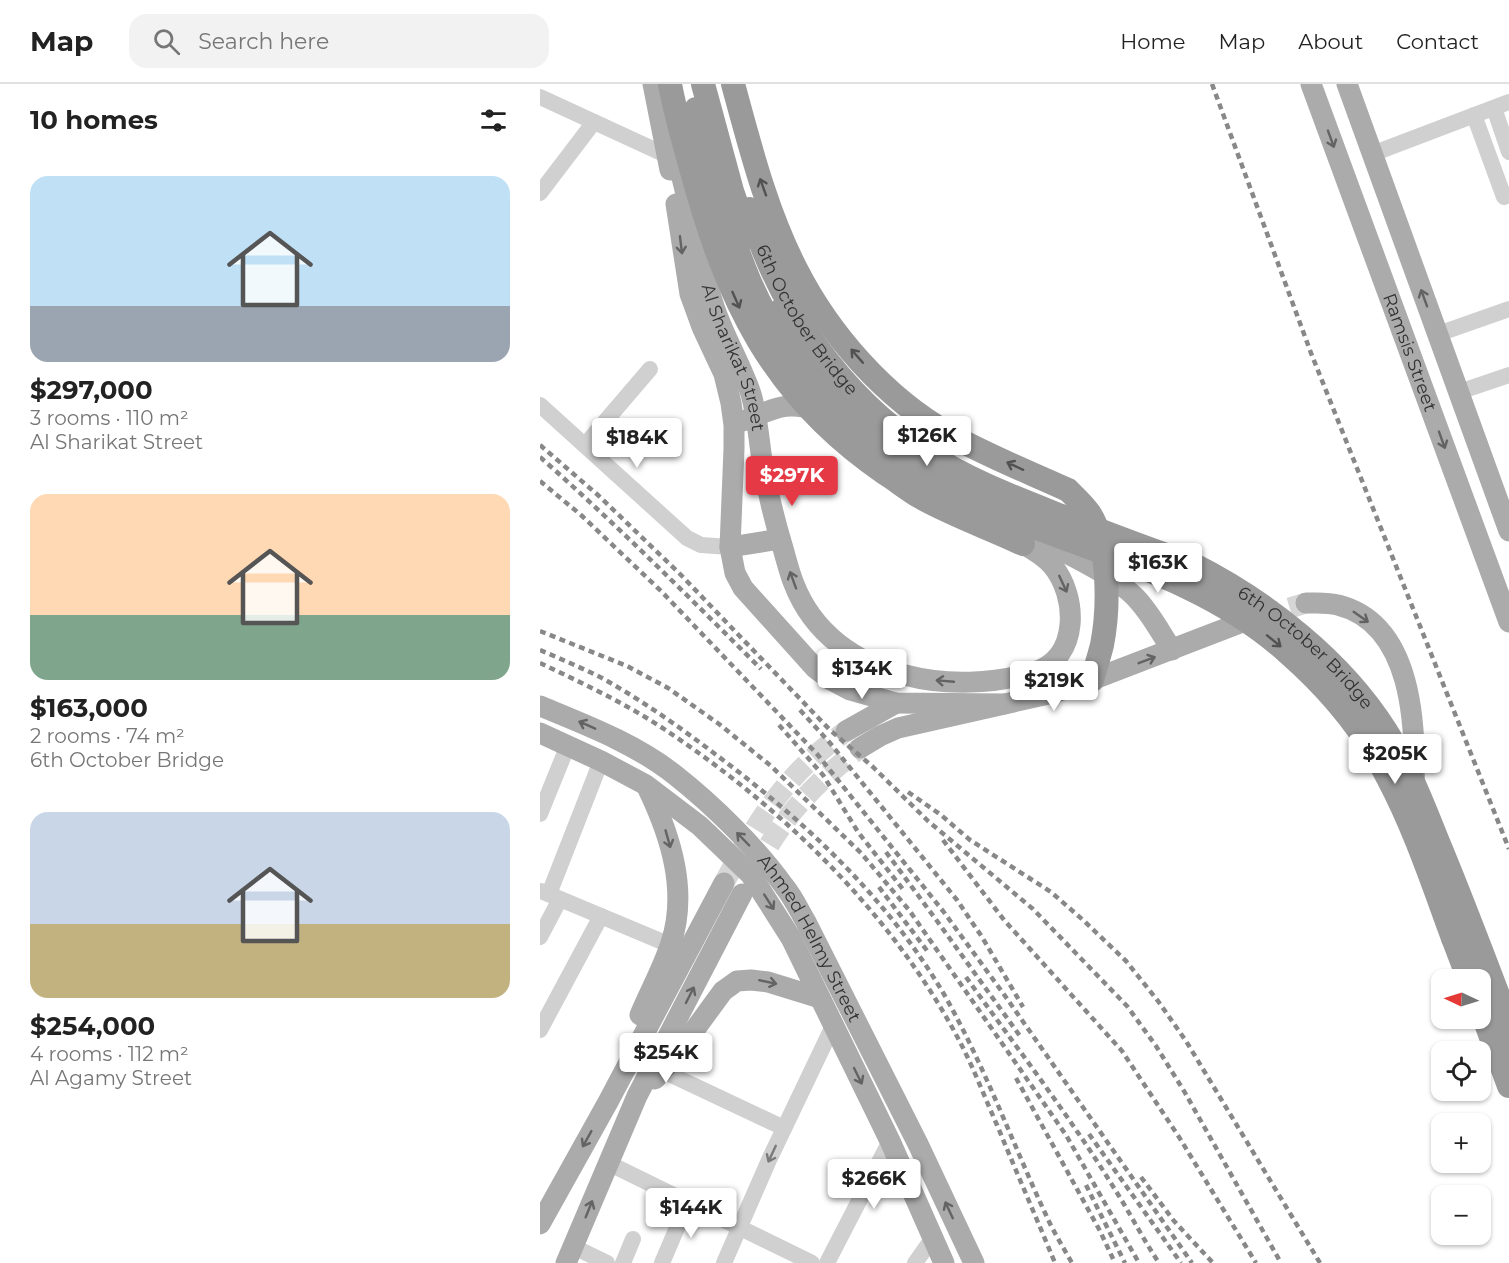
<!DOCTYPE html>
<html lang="en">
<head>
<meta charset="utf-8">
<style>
  :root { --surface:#fff; --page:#f2f2f2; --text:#222; --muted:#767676; --line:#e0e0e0; --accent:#e63946 }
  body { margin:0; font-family:Montserrat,sans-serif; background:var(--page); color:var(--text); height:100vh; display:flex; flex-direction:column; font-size:22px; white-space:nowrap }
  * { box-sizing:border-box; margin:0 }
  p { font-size:20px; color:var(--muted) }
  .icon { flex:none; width:33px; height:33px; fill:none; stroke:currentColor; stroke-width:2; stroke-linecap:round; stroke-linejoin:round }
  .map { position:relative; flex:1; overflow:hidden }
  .side { display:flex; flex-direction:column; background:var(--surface); width:540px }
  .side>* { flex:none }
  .needle { width:39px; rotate:274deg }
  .tools { position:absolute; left:891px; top:885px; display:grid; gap:12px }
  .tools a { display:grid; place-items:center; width:60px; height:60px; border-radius:12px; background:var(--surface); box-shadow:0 2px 4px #0004; font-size:30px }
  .price { position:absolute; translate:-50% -51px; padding:0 14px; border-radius:6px; background:#fff; color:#222; font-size:20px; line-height:39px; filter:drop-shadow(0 2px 3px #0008) }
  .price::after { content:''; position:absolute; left:50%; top:36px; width:18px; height:14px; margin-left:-9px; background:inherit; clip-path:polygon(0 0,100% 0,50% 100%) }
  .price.on { background:var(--accent); color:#fff }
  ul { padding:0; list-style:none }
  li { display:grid; align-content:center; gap:12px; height:318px; padding:0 30px }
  li span { display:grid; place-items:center; height:186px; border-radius:18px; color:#555 }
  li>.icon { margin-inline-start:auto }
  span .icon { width:108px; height:108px; fill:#fffc; stroke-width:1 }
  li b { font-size:26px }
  h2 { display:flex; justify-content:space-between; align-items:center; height:72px; padding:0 30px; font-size:26px }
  header { display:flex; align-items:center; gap:36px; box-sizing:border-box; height:84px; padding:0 30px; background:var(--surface); border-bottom:2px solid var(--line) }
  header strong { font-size:28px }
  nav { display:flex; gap:33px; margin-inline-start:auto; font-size:21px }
  .search { width:420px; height:54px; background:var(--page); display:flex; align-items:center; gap:15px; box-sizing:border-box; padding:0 21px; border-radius:18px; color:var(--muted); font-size:22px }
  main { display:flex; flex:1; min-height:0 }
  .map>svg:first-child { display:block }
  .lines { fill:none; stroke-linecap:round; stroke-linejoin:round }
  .major-tunnel { stroke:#d6d6d6; stroke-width:21; stroke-dasharray:21 10; stroke-linecap:butt }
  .minor { stroke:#d0d0d0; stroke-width:16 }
  .major { stroke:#ababab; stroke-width:21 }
  .highway { stroke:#9a9a9a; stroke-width:24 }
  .rail { stroke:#888; stroke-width:4.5; stroke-dasharray:6 4.5; stroke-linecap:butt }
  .highway-bridge { stroke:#9a9a9a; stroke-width:24 }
  .oneway { stroke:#636363 }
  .oneway2 { stroke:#525252 }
  .oneway3 { stroke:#7a7a7a }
  .labels { text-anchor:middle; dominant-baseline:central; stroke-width:6; stroke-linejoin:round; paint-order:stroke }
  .street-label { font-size:18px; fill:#333; stroke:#fff }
</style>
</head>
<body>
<header>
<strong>Map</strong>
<div class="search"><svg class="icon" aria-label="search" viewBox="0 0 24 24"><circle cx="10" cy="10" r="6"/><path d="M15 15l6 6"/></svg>Search here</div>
<nav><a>Home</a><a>Map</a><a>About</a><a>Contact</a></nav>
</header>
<main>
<section class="side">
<h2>10 homes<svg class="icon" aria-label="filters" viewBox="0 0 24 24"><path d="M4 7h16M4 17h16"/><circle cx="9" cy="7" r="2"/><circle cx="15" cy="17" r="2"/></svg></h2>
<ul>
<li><span style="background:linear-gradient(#bfe0f5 70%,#9aa5b1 0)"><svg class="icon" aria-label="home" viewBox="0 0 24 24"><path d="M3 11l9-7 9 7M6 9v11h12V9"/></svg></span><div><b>$297,000</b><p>3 rooms · 110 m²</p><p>Al Sharikat Street</p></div></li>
<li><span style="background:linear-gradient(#ffd9b3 65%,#7fa58c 0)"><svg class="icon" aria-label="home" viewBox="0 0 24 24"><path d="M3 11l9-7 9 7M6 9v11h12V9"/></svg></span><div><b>$163,000</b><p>2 rooms · 74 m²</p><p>6th October Bridge</p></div></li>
<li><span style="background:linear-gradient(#c9d6e8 60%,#c2b280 0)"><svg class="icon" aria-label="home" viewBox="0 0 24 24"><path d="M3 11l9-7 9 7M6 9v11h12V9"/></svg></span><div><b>$254,000</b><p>4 rooms · 112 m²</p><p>Al Agamy Street</p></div></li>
</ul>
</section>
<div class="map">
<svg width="969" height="1179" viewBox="0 0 969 1179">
  <rect width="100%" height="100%" fill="#fff"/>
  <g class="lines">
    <g class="major-tunnel">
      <polyline points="720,533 766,519"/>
      <path d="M 214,788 C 243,732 271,703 320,664"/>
      <path d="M 184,799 C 219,734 245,691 306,647"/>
    </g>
    <g class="minor">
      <polyline points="0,13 128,72"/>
      <polyline points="954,24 969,68"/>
      <polyline points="934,31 964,113"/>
      <polyline points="832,70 969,18"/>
      <polyline points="0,109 54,38"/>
      <polyline points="898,250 969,225"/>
      <polyline points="919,308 969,291"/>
      <polyline points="0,321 147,454 161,461 190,463"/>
      <polyline points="45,361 110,285"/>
      <polyline points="0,730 28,661"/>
      <polyline points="1,807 130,861"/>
      <polyline points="9,810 61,677"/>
      <polyline points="0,853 20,815"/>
      <polyline points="0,946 61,832"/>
      <polyline points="123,987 244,1044"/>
      <polyline points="68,1079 272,1179"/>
      <polyline points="34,1163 67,1179"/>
      <polyline points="83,1179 93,1155"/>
      <polyline points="122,1179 148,1118"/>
      <polyline points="184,1179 229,1076 293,942"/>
      <polyline points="287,1179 350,1057"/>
      <polyline points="375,1179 392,1155"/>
    </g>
    <g class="major">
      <polyline points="113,0 130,86"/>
      <path id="s1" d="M 771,0 L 969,538"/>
      <polyline points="807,0 969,447"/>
      <path id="s2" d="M 136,68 C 142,95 149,121 155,148 C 161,176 167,204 177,231 C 187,258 202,283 211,310 C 217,331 219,355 222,377 C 227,405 234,434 242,461 C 246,474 249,488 254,500 C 273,549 315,579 365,591 C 406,602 454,600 494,588 C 540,574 538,512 512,481 C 504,472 494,466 483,460"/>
      <polyline points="136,120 150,210 162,243 184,290 191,319 194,341 194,365 190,463 195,489 203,504 275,584 291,596 310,606 356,619 464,620"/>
      <path d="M 203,337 C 235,325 244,316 279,327"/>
      <path d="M 491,452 C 519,465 574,491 595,513 C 610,528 620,548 632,566"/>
      <polyline points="190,463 240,455"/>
      <path d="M 766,519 C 776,519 788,518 798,521 C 873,540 876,642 874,703"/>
      <path id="s3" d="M 0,622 C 46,641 96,660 135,691 C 173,721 216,763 244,802 C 253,813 259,826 266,838 L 378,1060 L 434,1179"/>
      <polyline points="306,647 356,619"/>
      <polyline points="0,649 61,677 106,701 160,742 211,791 251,854 350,1057 404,1179"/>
      <polyline points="320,664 340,652 358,644 513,609 544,599 700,539"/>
      <polyline points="940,900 956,941"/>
      <path d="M 100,931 C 110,907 123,884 131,859 C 148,807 131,753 108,705"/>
      <polyline points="115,995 134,974 183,907 197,897 211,896 228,898 280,914"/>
      <polyline points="0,1140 68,1018 184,799"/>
      <polyline points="26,1179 97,1012 202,810"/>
    </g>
    <g class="highway">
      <polyline points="163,0 192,107 208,153"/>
      <path d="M 193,0 C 210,62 226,127 256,185 C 289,250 345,314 409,350 C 447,372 489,388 528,406 C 536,414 544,421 550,430 C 570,462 569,525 562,561 C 559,573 555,585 552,596"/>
      <polyline points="241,226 273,278 311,320"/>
      <polyline points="913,854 929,896"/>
      <polyline points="955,922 969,959"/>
      <polyline points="947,942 969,1002"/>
    </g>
    <g class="rail">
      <polyline points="672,0 771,269 969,765"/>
      <polyline points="0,361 59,412 140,490 290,646 333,683 388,737 493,825 587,922 616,962 644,1007 741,1179"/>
      <path d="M 0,373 C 77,441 149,513 221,585"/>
      <polyline points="0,397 41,431 121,507 277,670 403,827 463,909 652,1179"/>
      <polyline points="0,547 87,582 128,604 179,640 231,682 321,769 369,826 526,1051 599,1179"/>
      <path d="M 0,566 C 21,575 42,584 62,594 C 103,617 141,644 179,673 C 267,739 349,816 405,912 C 445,983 472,1058 506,1131 C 513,1147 523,1163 532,1179"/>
      <path d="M 0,579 C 42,599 85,619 124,645 C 243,724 353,830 420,958 C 434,985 445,1014 457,1041 C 476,1087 496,1133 515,1179"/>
      <polyline points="260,626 290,659 417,816 442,853 483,923"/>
      <polyline points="239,641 283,691 318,748 365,808"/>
      <polyline points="368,708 401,731 430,756 511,808 543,836 586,877 618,917 646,957 780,1179"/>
      <polyline points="403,756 464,836 582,967 639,1053 716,1179"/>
      <polyline points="346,768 400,841 480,952"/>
      <polyline points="339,803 388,868"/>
      <path d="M 426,893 C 476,963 529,1031 574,1104 C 590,1129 603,1155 619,1179"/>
      <polyline points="476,994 560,1147 575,1179"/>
      <polyline points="549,1050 641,1179"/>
      <polyline points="601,1093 634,1137 673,1179"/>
      <polyline points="546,1101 585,1179"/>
    </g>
    <g class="highway-bridge">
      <path d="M 130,0 C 135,28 143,56 151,84 C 186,214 231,312 346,390 C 357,397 368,406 380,413 C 412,431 449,444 483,460"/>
      <path d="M 156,25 C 172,83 186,141 209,196 C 248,287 324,363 411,409 C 446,427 484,439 521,453 C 602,483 683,510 748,569 C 788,604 824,647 848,694 C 875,745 893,800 913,854"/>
      <path id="s4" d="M 209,125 C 238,222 299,310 384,367 C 427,396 476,414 524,433 C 567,449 609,466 652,480 C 726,517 802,577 846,647 C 868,682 883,720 898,758 C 923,818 946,879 969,940"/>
    </g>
  </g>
  <defs><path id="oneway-shaft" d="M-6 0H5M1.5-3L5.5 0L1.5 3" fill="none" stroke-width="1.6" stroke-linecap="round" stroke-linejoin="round" transform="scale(1.5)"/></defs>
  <g class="oneway">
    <use href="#oneway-shaft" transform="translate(791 55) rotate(70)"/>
    <use href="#oneway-shaft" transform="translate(141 161) rotate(83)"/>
    <use href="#oneway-shaft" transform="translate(884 214) rotate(-110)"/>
    <use href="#oneway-shaft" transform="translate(902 356) rotate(70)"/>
    <use href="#oneway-shaft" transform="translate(253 496) rotate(-110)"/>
    <use href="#oneway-shaft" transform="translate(523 500) rotate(65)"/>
    <use href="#oneway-shaft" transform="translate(821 533) rotate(35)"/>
    <use href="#oneway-shaft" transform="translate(607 576) rotate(-21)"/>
    <use href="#oneway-shaft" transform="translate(405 597) rotate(-175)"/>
    <use href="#oneway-shaft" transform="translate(47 641) rotate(-156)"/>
    <use href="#oneway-shaft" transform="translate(128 755) rotate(74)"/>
    <use href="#oneway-shaft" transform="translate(203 755) rotate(-134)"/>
    <use href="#oneway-shaft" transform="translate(229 818) rotate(57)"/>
    <use href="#oneway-shaft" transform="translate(228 898) rotate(12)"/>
    <use href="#oneway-shaft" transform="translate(150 911) rotate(-63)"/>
    <use href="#oneway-shaft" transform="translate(318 992) rotate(64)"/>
    <use href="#oneway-shaft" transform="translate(47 1055) rotate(119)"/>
    <use href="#oneway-shaft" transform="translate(49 1125) rotate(-68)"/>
    <use href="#oneway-shaft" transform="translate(409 1126) rotate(-115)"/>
  </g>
  <g class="oneway2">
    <use href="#oneway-shaft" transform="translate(223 103) rotate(-110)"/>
    <use href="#oneway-shaft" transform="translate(196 216) rotate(66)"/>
    <use href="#oneway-shaft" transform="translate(317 272) rotate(-131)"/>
    <use href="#oneway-shaft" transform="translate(475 382) rotate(-155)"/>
    <use href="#oneway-shaft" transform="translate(734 557) rotate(39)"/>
  </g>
  <use class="oneway3" href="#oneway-shaft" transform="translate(232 1070) rotate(115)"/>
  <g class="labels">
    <g class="street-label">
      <text stroke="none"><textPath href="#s4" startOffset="126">6th October Bridge</textPath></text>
      <text stroke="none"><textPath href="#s1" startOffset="286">Ramsis Street</textPath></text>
      <text stroke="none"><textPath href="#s2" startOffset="214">Al Sharikat Street</textPath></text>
      <text stroke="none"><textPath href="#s4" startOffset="738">6th October Bridge</textPath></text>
      <text stroke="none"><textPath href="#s3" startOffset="366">Ahmed Helmy Street</textPath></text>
    </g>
  </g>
</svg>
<div class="tools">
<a><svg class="needle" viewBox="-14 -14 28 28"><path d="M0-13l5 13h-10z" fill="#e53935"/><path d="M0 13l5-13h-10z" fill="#767676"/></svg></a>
<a><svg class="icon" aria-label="locate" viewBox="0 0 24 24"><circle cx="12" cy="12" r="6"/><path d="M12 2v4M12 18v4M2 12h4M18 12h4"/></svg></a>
<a>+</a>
<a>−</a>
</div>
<b class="price" style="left:387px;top:383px">$126K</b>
<b class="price" style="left:97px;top:385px">$184K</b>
<b class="price on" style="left:252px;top:423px">$297K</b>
<b class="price" style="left:618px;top:510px">$163K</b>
<b class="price" style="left:322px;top:616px">$134K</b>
<b class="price" style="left:514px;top:628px">$219K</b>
<b class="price" style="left:855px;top:701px">$205K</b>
<b class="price" style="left:126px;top:1000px">$254K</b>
<b class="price" style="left:334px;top:1126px">$266K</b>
<b class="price" style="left:151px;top:1155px">$144K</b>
</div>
</main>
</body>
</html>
